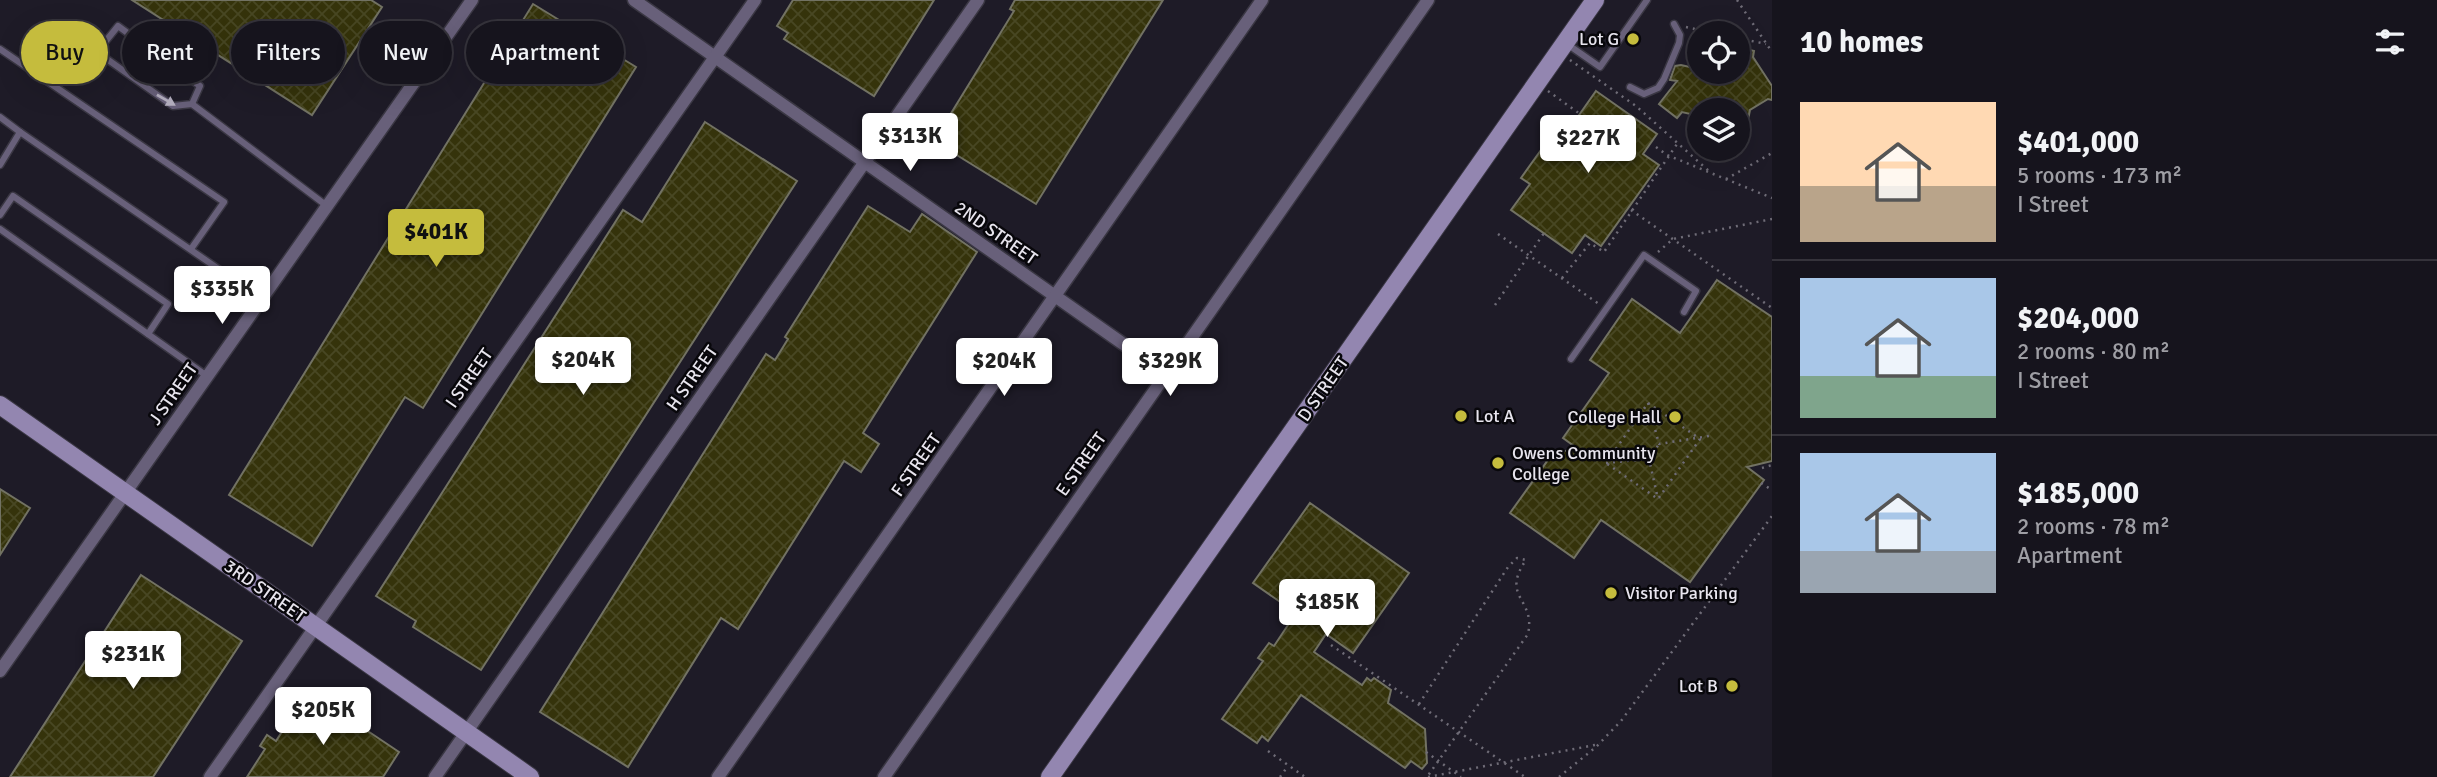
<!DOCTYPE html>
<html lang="en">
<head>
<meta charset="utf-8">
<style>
  :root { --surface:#16141d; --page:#1f1d26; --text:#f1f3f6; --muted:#9e9ea4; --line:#35333b; --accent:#c5bc3d }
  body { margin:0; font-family:Signika,sans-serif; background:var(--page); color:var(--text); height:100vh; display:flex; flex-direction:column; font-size:26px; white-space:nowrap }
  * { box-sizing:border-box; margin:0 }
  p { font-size:23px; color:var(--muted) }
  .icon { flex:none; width:38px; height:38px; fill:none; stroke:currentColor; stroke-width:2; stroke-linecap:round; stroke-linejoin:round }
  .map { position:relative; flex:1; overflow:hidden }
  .side { display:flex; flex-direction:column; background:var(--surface); width:665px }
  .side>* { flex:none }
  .guide { position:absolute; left:21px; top:21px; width:665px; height:63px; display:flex; gap:14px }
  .buttons { position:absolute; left:1687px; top:21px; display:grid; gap:14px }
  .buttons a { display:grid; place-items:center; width:63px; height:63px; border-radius:50%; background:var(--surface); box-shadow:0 7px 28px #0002,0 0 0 2px var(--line); font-size:35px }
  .price { position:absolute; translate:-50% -60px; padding:0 16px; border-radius:7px; background:#fff; color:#222; font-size:23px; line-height:46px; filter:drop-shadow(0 2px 4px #0008) }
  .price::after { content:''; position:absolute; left:50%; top:42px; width:21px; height:16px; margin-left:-10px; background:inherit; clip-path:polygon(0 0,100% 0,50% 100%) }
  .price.selected { background:var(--accent); color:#111 }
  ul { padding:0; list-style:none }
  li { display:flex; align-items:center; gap:21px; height:175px; padding:0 28px }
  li+li { border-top:2px solid var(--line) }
  li span { display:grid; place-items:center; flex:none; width:196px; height:140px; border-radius:0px; color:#555 }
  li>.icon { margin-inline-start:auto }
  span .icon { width:84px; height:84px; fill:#fffc; stroke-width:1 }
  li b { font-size:30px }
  h2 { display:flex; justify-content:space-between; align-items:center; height:84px; padding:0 28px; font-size:30px }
  .tag { padding:0 24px; border-radius:32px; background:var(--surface); box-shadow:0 7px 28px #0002,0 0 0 2px var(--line); font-size:24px; line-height:63px }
  .tag.selected { background:var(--accent); color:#111 }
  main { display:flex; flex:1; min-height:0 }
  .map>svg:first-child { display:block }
  .building { fill:url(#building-cross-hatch); stroke:#727263; stroke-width:2 }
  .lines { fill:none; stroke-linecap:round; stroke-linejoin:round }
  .lane-casing { stroke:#3a3743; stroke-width:9 }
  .street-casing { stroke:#3a3743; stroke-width:15 }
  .secondary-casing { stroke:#3a3743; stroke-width:20 }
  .path { stroke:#6f6c77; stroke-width:2.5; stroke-dasharray:2 5; stroke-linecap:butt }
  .lane { stroke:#68607a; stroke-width:6 }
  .street { stroke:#68607a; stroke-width:12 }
  .secondary { stroke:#9386b0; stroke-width:18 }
  .oneway { fill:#b5b0c0 }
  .poi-dot { fill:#c5bc3d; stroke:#08070b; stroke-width:2.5 }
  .labels { text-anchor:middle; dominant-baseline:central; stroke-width:5; stroke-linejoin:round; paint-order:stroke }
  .poi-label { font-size:18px; fill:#e8e5ee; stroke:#08070b; text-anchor:end }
  .street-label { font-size:18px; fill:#e8e5ee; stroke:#08070b }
</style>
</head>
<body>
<main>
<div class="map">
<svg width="1772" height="777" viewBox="0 0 1772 777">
  <defs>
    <pattern id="building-cross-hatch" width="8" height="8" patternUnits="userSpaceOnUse" patternTransform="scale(1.75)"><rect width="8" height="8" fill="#35330b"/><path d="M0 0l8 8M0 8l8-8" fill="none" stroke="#484723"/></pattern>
  </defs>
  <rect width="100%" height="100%" fill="#1e1b27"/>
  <g class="building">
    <polygon points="132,0 371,0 382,7 312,115"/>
    <polygon points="793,0 934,0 874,96 784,39 788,33 777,26"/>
    <polygon points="1015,0 1163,0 1036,204 934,141 1014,11 1010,9"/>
    <polygon points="533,4 636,67 423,408 405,397 312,546 229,495"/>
    <polygon points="1738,47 1754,51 1753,57 1772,86 1772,100 1768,99 1750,110 1748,120 1738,118 1738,110 1699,110 1699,116 1682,112 1677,118 1659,104 1677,81 1670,80 1675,66 1681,65 1699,69 1699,72 1738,72"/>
    <polygon points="1596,91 1657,134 1643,154 1659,165 1601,246 1585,235 1572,253 1511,210 1530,184 1521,178 1556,129 1565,135"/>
    <polygon points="705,122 797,181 481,670 413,627 416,621 376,596 623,210 642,222"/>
    <polygon points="868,206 910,232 922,214 977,252 863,433 879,444 861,472 844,461 738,629 721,618 628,767 540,712 766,354 775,360 788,339 785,337"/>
    <polygon points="1717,280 1772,317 1772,461 1747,467 1764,480 1690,582 1601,520 1574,558 1510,513 1553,453 1578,449 1563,438 1609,373 1590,360 1632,299 1680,333"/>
    <polygon points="0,489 30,508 0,555"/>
    <polygon points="1310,503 1409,573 1353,653 1326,634 1314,652 1362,685 1367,678 1371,681 1374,678 1391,690 1388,703 1425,729 1427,763 1422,769 1411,761 1405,768 1301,695 1268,741 1262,736 1257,743 1222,719 1263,661 1258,658 1269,643 1274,646 1296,613 1253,583"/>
    <polygon points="141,575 242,641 153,777 10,777"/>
    <polygon points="308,691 399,752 383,777 247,777 265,749 260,746 267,735 276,741"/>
  </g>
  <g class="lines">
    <defs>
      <g id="lane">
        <polyline points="1567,44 1600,67 1647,0"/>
        <polyline points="0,49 224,202 191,249"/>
        <polyline points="1630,87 1644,94 1658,88 1664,79 1679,43 1680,35 1674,24"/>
        <polyline points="192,104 200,86 118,26 97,52 173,106 192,104 327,206"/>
        <polyline points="0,117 20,132"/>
        <polyline points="0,165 20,132 262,299"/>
        <polyline points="0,215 13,196 168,304 148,334"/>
        <polyline points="0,229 207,376"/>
        <polyline points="1571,359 1644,255 1696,291 1684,312"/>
      </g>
      <g id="street">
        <polyline points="634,0 1166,374"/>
        <polyline points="0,671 472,0"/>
        <polyline points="210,777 755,0"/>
        <polyline points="435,777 978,0"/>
        <polyline points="718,777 1262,0"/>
        <polyline points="884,777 1428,0"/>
      </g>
      <g id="secondary">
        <polyline points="0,405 530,777"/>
        <polyline points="1050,777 1595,0"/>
      </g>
    </defs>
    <use href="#lane" class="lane-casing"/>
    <use href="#street" class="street-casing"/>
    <use href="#secondary" class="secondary-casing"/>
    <g class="path">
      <polyline points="1737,0 1772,52"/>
      <polyline points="1686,27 1713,33"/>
      <polyline points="1738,38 1766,44"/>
      <polyline points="1570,60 1636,106 1710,172"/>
      <polyline points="1548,91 1580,114"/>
      <polyline points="1656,147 1667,155 1772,198"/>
      <polyline points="1726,179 1772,153"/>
      <polyline points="1631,210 1772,308"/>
      <polyline points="1498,234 1599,304"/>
      <polyline points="1658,252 1673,239 1772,219"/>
      <polyline points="1562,278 1590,243 1604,252 1677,144"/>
      <polyline points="1495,305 1544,233"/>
      <polygon points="1648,403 1700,439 1658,499 1606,463"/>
      <polyline points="1648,403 1659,444 1709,436"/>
      <polyline points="1649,459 1659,444"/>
      <polyline points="1606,463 1649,459 1658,499"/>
      <polyline points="1762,468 1772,465"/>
      <polyline points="1761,483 1772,490"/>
      <polyline points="1331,645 1525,777"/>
      <path d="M 1419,704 L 1508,567 L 1517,558 L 1526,560 C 1500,598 1536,598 1528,634 L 1427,777"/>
      <polyline points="1268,751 1305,777"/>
      <polyline points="1426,752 1461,777"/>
      <polyline points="1280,777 1288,766"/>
      <polyline points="1428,777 1600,744"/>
      <polyline points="1559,777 1596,747 1621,721 1772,516"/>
    </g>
    <use href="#lane" class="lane"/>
    <use href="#street" class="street"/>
    <use href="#secondary" class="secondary"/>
  </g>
  <defs><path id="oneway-solid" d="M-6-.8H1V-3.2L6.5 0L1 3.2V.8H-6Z" transform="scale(1.75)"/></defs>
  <use class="oneway" href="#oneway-solid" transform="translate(166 100) rotate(30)"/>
  <g class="poi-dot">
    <circle cx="1633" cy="39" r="7"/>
    <circle cx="1461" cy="416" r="7"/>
    <circle cx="1675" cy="417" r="7"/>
    <circle cx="1498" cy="463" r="7"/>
    <circle cx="1611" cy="593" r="7"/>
    <circle cx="1732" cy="686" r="7"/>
  </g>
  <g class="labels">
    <g class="poi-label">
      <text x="1619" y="39">Lot G</text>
      <text x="1475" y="416" text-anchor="start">Lot A</text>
      <text x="1661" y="417">College Hall</text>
      <text x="1512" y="453" text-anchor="start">Owens Community<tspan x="1512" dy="21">College</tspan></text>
      <text x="1625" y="593" text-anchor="start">Visitor Parking</text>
      <text x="1718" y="686">Lot B</text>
    </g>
    <g class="street-label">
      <text transform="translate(996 233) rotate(35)">2ND STREET</text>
      <text transform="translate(469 378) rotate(-55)">I STREET</text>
      <text transform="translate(692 378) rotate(-55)">H STREET</text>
      <text transform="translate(1323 389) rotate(-55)">D STREET</text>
      <text transform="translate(173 394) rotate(-55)">J STREET</text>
      <text transform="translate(1081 464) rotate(-55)">E STREET</text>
      <text transform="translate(916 465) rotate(-55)">F STREET</text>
      <text transform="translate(265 591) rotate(35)">3RD STREET</text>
    </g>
  </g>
</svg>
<div class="buttons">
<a><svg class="icon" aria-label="locate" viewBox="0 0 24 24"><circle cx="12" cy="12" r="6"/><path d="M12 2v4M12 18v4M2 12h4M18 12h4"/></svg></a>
<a><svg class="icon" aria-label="layers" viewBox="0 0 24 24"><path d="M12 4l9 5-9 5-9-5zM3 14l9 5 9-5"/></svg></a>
</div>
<b class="price" style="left:910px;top:173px">$313K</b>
<b class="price" style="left:1588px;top:175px">$227K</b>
<b class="price selected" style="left:436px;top:269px">$401K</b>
<b class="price" style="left:222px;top:326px">$335K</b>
<b class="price" style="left:583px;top:397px">$204K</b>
<b class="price" style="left:1004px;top:398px">$204K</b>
<b class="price" style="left:1170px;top:398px">$329K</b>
<b class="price" style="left:1327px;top:639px">$185K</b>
<b class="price" style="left:133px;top:691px">$231K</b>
<b class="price" style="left:323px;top:747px">$205K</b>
<div class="guide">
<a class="tag selected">Buy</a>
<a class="tag">Rent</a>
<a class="tag">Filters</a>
<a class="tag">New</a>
<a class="tag">Apartment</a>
</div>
</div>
<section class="side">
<h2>10 homes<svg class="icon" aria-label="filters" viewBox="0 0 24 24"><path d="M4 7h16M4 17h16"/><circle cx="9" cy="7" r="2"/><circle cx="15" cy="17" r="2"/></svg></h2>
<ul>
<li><span style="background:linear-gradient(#ffd9b3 60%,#b9a48a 0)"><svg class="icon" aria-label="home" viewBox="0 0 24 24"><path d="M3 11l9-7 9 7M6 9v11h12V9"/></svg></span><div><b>$401,000</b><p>5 rooms · 173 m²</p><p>I Street</p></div></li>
<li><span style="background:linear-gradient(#a9c7e8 70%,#7fa58c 0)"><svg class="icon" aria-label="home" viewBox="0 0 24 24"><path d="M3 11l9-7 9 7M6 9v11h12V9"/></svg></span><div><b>$204,000</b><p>2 rooms · 80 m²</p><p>I Street</p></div></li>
<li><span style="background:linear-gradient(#a9c7e8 70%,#9aa5b1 0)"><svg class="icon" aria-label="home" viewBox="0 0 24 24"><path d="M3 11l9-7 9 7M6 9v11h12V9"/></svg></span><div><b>$185,000</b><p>2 rooms · 78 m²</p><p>Apartment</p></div></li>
</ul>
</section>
</main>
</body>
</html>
